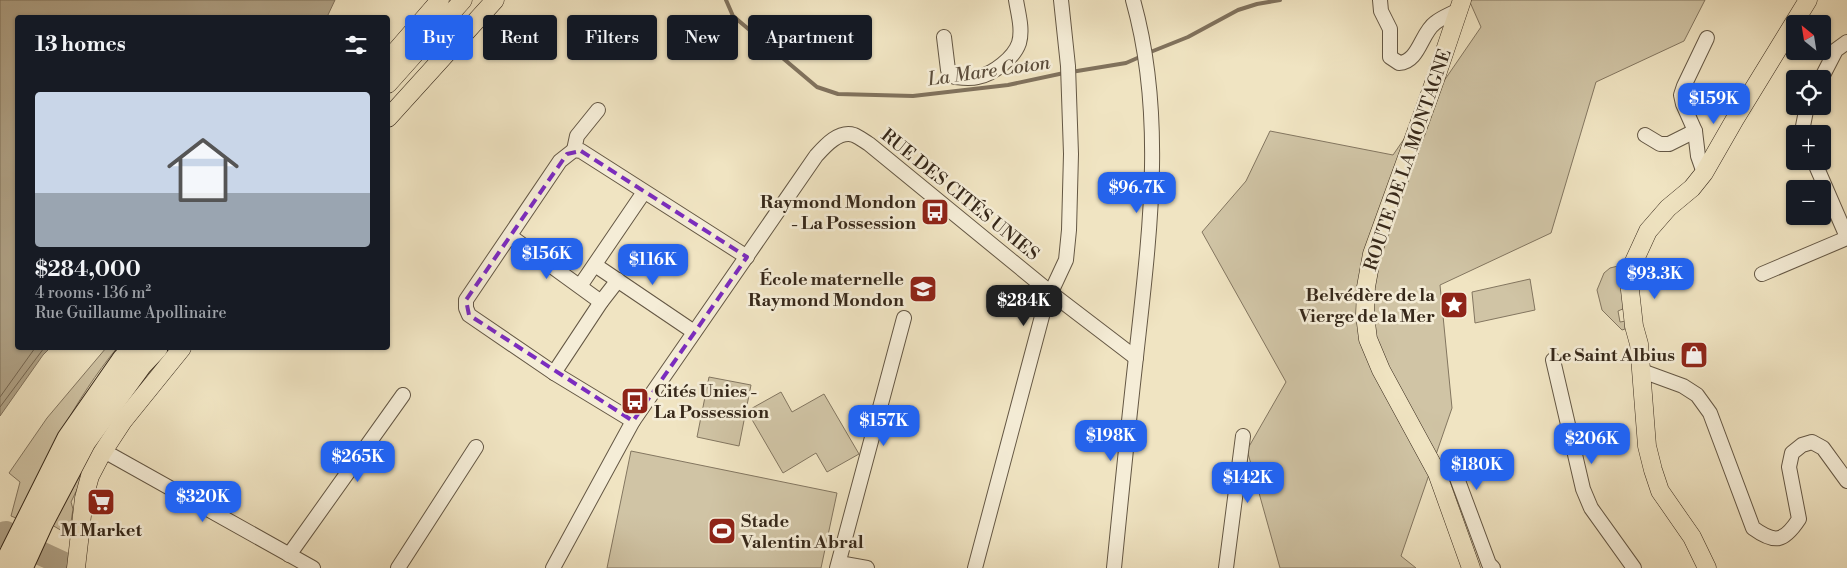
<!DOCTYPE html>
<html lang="en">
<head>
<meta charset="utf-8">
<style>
  :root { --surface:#171b24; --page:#242831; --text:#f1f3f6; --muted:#9ea1a6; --line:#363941; --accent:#2563eb }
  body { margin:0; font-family:"Libre Bodoni",serif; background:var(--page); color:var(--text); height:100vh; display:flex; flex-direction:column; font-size:19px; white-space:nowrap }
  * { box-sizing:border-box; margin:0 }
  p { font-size:16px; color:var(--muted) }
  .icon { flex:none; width:28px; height:28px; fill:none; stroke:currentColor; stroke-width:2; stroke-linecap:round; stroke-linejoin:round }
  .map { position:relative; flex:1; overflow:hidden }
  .panel { position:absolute; left:15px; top:15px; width:375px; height:335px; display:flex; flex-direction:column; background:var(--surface); border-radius:5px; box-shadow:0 1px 4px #0004 }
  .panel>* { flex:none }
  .guide { position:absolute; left:405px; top:15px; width:475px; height:45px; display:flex; gap:10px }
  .needle { width:32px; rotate:330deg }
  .tools { position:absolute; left:1786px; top:15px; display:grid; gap:10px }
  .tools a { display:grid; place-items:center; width:45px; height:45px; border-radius:5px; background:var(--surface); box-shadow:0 1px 4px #0004; font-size:25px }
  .price { position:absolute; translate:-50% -42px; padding:0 11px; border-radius:10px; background:var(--accent); color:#fff; font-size:16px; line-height:32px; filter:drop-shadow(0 1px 2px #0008) }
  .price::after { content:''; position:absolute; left:50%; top:30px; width:15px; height:11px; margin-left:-8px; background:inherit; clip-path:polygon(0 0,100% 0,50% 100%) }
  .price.current { background:#222; color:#fff }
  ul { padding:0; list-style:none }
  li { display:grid; align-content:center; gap:10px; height:265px; padding:0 20px }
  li+li { border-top:1px solid var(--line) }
  li span { display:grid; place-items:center; height:155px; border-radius:5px; color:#555 }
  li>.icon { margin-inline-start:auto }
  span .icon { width:90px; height:90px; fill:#fffc; stroke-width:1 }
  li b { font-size:21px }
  h2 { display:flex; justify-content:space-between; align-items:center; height:60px; padding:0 20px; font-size:21px }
  .chip { padding:0 18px; border-radius:5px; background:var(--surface); box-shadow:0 1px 4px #0004; font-size:18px; line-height:45px }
  .chip.current { background:var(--accent); color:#fff }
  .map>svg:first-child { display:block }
  .green { fill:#d0c4a5; stroke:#837660 }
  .water { fill:#b1a489; stroke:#80725d }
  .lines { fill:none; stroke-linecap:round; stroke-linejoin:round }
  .shore { stroke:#746652; stroke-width:1 }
  .stream { stroke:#80725d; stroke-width:4 }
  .river { stroke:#b1a489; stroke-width:24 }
  .minor-casing { stroke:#645744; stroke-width:16 }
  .major-casing { stroke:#36281a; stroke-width:19 }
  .highway-casing { stroke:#36281a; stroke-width:23 }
  .minor { stroke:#f5edd7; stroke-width:14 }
  .major { stroke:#f0e4c2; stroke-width:18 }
  .highway { stroke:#f0e4c2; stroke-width:21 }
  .marked { fill:none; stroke:#7b2cbf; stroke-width:4; stroke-dasharray:10 6; stroke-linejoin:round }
  .labels { text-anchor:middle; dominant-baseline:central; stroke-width:5; stroke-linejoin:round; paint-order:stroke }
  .street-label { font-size:18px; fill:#36281a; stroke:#f5edd7 }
  .poi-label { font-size:18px; font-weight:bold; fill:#36281a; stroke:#f5edd7; text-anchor:end }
  .water-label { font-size:19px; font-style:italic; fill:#5b4d3b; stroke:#f5edd7 }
</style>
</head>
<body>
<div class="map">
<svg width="1847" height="568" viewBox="0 0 1847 568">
  <rect width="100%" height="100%" fill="#f0e4c2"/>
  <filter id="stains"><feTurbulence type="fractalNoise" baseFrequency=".004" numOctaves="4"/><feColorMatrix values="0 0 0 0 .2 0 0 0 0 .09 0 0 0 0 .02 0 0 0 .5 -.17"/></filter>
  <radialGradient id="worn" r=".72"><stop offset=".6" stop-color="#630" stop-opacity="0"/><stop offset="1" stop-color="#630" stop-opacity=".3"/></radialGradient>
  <g class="green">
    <polygon points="1469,0 1705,0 1684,41 1596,82 1551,233 1440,285 1452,408 1401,556 1416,568 1280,568 1247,450 1286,382 1202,232 1246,181 1270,131 1393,155 1481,27"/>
    <polygon points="1622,265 1625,308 1618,311 1620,322 1626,321 1625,329 1622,330 1602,310 1597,290 1604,273 1610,268"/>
    <polygon points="1530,279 1535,310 1475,323 1472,292"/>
    <path d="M 106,348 L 117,348 C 75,399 46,459 16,518 L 11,516 L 20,482 L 9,473 L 47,418 Z"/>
    <polygon points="709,377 751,385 739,446 697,437"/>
    <polygon points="781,392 792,412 824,394 859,454 827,472 816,453 783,473 747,411"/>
    <polygon points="631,451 837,493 821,568 607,568"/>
    <polygon points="83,470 86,471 71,502 73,509 69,535 52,525"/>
  </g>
  <polygon class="water" points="0,0 335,0 327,17 18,18 18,348 50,348 43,355 0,416"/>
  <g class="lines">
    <g class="shore">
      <polyline points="0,397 35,348"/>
      <polyline points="0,407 44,348"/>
    </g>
    <g class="stream">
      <polyline points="726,0 733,16 817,87 838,94 913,96 1008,85 1064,73"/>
      <polyline points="1148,53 1188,37 1238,10 1257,4 1280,0"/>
      <polyline points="1071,72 1126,63 1142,56"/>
    </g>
    <g class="river">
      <polyline points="0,535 6,533"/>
      <polyline points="40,553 66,565"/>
    </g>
    <defs>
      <g id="minor">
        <path d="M 1380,0 L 1381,11 L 1390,29 L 1390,57 L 1399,63 C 1419,62 1421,33 1435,23 C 1442,17 1452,14 1460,9"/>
        <path d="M 944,37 L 948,70 L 955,77 C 963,78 970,79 978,77 C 993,74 1014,58 1019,43 C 1023,29 1018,13 1016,0"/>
        <polyline points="1821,79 1836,50 1847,42"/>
        <polyline points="1804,134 1803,126 1807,106"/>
        <polyline points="1645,135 1660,144 1669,144 1695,131"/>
        <polyline points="574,150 577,136 598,110"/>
        <polyline points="1814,161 1847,237"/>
        <polyline points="1704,173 1698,156 1695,131 1683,104 1681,95 1684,86 1707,38"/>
        <polyline points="510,236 601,302"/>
        <polyline points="595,265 694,332"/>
        <polyline points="1762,274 1847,238"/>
        <polyline points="580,286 644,192"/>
        <polyline points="1553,360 1583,489 1591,508 1634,568"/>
        <path d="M 1642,371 L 1683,386 L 1697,395 L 1710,413 L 1753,528 C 1775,544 1784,542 1799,519 L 1789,467 L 1792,453 L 1802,445 L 1812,442 L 1823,448 L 1847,481"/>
        <polyline points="554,373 601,302 618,280"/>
        <polyline points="633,421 554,373 469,315 466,308 466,300 560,161 574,150 581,151 747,257"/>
        <polyline points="102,453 111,455 313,568"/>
        <polyline points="1437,473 1448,467 1454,470 1489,564 1493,568"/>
        <polyline points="289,555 403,395"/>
        <polyline points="839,563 867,568"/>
        <polyline points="398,568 476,447"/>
        <path d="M 553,568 L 633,421 L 816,156 C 825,146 839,130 854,135 C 859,137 864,141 869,144 L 1051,293 L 1136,358"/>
        <polyline points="837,568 904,318"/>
        <polyline points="975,568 1045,305 1066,260 1069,230 1071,154 1068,66 1061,0"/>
        <path d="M 1114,568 C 1121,498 1128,427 1136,357 C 1149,239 1166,117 1133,0"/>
        <polyline points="1226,568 1243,436"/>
      </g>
      <g id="major">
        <polyline points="1462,0 1435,80 1372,254 1366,287 1365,315 1368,339 1381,370 1437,473 1471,568"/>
        <polyline points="388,60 440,0"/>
        <polyline points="388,84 463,0"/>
        <polyline points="388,118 495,0"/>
        <polyline points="76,568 84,498 90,476 102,453 123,421 182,348"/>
        <polyline points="1707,568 1692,537 1660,491 1653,470 1647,446 1639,344 1634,326 1630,290 1631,268 1648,231 1668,208 1692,188 1704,173 1735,119 1808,0"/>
      </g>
      <g id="highway">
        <polyline points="3,568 68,438 123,359 133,348"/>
        <polyline points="22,568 43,522 85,442 141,365 157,348"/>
      </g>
    </defs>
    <use href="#minor" class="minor-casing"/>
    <use href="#major" class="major-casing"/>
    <use href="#highway" class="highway-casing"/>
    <use href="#minor" class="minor"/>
    <use href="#major" class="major"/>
    <use href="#highway" class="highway"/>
  </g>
  <path class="marked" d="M 581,151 L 747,257 L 633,421 L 469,315 L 466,300 L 567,154 Z"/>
  <defs>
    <symbol id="bus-square" viewBox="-11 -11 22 22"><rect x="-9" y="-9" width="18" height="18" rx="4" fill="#8f2418" stroke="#f5edd7"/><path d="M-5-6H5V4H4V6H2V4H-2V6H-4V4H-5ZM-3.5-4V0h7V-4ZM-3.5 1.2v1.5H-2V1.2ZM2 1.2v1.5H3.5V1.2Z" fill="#fff"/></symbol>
    <symbol id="school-square" viewBox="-11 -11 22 22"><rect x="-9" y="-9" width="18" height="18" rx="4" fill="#8f2418" stroke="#f5edd7"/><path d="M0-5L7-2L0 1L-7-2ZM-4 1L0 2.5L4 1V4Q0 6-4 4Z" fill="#fff"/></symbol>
    <symbol id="sight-square" viewBox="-11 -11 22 22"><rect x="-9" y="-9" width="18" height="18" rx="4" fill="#8f2418" stroke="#f5edd7"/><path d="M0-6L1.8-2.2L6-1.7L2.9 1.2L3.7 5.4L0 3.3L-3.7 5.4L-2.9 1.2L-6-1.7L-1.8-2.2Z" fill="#fff"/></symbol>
    <symbol id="shop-square" viewBox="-11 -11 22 22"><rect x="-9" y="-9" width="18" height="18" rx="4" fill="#8f2418" stroke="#f5edd7"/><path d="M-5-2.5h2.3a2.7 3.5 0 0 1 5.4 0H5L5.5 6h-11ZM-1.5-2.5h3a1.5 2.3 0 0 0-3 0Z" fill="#fff"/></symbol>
    <symbol id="supermarket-square" viewBox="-11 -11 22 22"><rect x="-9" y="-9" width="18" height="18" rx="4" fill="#8f2418" stroke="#f5edd7"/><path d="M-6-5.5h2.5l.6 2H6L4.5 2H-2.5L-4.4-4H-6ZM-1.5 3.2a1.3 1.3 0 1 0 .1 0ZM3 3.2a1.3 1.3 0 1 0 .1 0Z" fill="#fff"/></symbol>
    <symbol id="stadium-square" viewBox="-11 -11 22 22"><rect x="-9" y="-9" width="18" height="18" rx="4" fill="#8f2418" stroke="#f5edd7"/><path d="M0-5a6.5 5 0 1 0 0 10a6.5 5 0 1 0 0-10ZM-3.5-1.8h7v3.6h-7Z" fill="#fff"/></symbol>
  </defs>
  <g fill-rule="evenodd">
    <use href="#bus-square" x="919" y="196" width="32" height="32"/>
    <use href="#school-square" x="907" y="273" width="32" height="32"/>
    <use href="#sight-square" x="1438" y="289" width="32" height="32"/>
    <use href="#shop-square" x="1678" y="339" width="32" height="32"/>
    <use href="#bus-square" x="619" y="385" width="32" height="32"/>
    <use href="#supermarket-square" x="85" y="486" width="32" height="32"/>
    <use href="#stadium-square" x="706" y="515" width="32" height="32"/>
  </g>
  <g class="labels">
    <g class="street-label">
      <text transform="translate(1408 160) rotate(-71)">ROUTE DE LA MONTAGNE</text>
      <text transform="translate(960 195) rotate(39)">RUE DES CITÉS UNIES</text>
    </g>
    <g class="poi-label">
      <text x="916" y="202">Raymond Mondon<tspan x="916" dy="21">- La Possession</tspan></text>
      <text x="904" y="279">École maternelle<tspan x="904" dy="21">Raymond Mondon</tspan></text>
      <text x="1435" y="295">Belvédère de la<tspan x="1435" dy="21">Vierge de la Mer</tspan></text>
      <text x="1675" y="355">Le Saint Albius</text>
      <text x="654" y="391" text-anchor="start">Cités Unies -<tspan x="654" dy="21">La Possession</tspan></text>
      <text x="741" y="521" text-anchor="start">Stade<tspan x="741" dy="21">Valentin Abral</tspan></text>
      <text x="101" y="530" text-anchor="middle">M Market</text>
    </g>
    <g class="water-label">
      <text transform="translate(989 71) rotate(-8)">La Mare Coton</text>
    </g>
  </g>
  <rect width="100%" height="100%" filter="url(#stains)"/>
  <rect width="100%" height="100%" fill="url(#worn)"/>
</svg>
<div class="tools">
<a><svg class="needle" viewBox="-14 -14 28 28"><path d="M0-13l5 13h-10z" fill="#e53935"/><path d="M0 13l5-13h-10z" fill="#9ea1a6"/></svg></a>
<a><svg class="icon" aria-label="locate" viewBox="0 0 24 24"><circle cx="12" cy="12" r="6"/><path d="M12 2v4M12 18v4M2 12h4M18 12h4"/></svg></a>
<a>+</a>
<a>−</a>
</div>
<b class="price" style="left:1714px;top:125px">$159K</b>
<b class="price" style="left:1137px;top:214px">$96.7K</b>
<b class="price" style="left:547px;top:280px">$156K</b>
<b class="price" style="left:653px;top:286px">$116K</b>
<b class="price" style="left:1655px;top:300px">$93.3K</b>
<b class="price current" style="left:1024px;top:327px">$284K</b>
<b class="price" style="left:884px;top:447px">$157K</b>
<b class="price" style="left:1111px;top:462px">$198K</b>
<b class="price" style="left:1592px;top:465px">$206K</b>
<b class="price" style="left:358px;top:483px">$265K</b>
<b class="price" style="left:1477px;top:491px">$180K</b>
<b class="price" style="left:1248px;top:504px">$142K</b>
<b class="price" style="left:203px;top:523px">$320K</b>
<div class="guide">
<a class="chip current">Buy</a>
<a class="chip">Rent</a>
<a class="chip">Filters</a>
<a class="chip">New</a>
<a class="chip">Apartment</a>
</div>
<section class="panel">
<h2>13 homes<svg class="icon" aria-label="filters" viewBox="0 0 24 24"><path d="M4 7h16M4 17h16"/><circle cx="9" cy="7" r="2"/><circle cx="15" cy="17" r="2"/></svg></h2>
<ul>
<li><span style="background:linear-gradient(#c9d6e8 65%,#9aa5b1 0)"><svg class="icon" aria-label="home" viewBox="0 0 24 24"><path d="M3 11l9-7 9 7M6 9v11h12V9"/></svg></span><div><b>$284,000</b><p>4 rooms · 136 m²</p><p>Rue Guillaume Apollinaire</p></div></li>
</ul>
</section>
</div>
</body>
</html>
